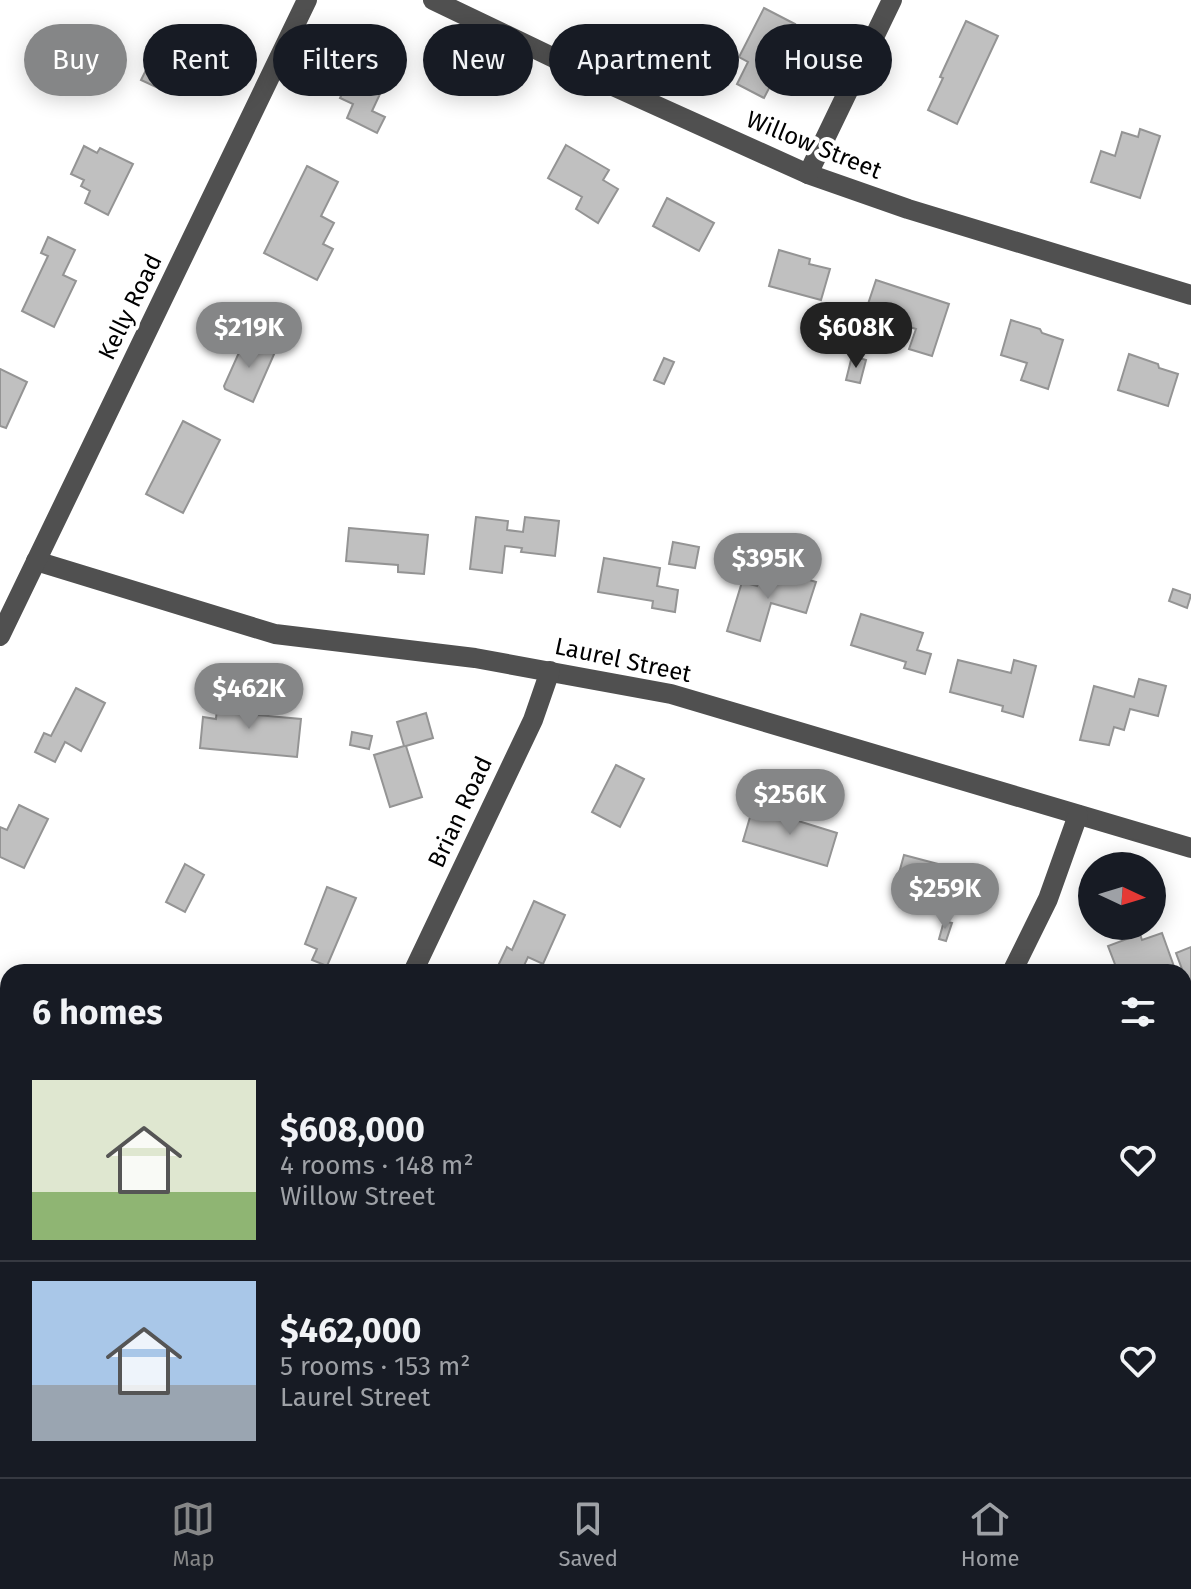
<!DOCTYPE html>
<html lang="en">
<head>
<meta charset="utf-8">
<style>
  :root { --surface:#171b24; --page:#242831; --text:#f1f3f6; --muted:#9ea1a6; --line:#363941; --accent:#858687 }
  body { margin:0; font-family:"Fira Sans",sans-serif; background:var(--page); color:var(--text); height:100vh; display:flex; flex-direction:column; font-size:30px; white-space:nowrap }
  * { box-sizing:border-box; margin:0 }
  p { font-size:26px; color:var(--muted) }
  .icon { flex:none; width:44px; height:44px; fill:none; stroke:currentColor; stroke-width:2; stroke-linecap:round; stroke-linejoin:round }
  .map { position:relative; flex:1; overflow:hidden }
  .drawer { position:absolute; left:0px; top:964px; width:1192px; height:514px; display:flex; flex-direction:column; background:var(--surface); border-radius:24px 24px 0 0; box-shadow:0 4px 20px #0003 }
  .drawer>* { flex:none }
  .banner { position:absolute; left:24px; top:24px; width:1144px; height:72px; display:flex; gap:16px }
  .needle { width:52px; rotate:94deg }
  .tools { position:absolute; left:1078px; top:852px; display:grid; gap:16px }
  .tools a { display:grid; place-items:center; width:88px; height:88px; border-radius:50%; background:var(--surface); box-shadow:0 4px 20px #0003; font-size:40px }
  .price { position:absolute; translate:-50% -68px; padding:0 18px; border-radius:28px; background:var(--accent); color:#fff; font-size:26px; line-height:52px; filter:drop-shadow(0 2px 4px #0008) }
  .price::after { content:''; position:absolute; left:50%; top:48px; width:24px; height:18px; margin-left:-12px; background:inherit; clip-path:polygon(0 0,100% 0,50% 100%) }
  .price.active { background:#222; color:#fff }
  ul { padding:0; list-style:none }
  li { display:flex; align-items:center; gap:24px; height:200px; padding:0 32px }
  li+li { border-top:2px solid var(--line) }
  li span { display:grid; place-items:center; flex:none; width:224px; height:160px; border-radius:0px; color:#555 }
  li>.icon { margin-inline-start:auto }
  span .icon { width:96px; height:96px; fill:#fffc; stroke-width:1 }
  li b { font-size:34px }
  h2 { display:flex; justify-content:space-between; align-items:center; height:96px; padding:0 32px; font-size:34px }
  .tag { padding:0 28px; border-radius:36px; background:var(--surface); box-shadow:0 4px 20px #0003; font-size:28px; line-height:72px }
  .tag.active { background:var(--accent); color:#fff }
  .tab-bar { display:flex; justify-content:space-around; align-items:center; height:112px; border-top:2px solid var(--line); background:var(--surface); font-size:22px; color:var(--muted) }
  .tab-bar a { display:grid; justify-items:center; gap:4px }
  .tab-bar .active { color:var(--accent) }
  .map>svg:first-child { display:block }
  .building { fill:#c0c0c0; stroke:#949494; stroke-width:2 }
  .lines { fill:none; stroke-linecap:round; stroke-linejoin:round }
  .minor { stroke:#505050; stroke-width:20 }
  .labels { text-anchor:middle; dominant-baseline:central; stroke-width:8; stroke-linejoin:round; paint-order:stroke }
  .street-label { font-size:24px; fill:#000; stroke:#fff }
</style>
</head>
<body>
<div class="map">
<svg width="1191" height="1477" viewBox="0 0 1191 1477">
  <rect width="100%" height="100%" fill="#fff"/>
  <g class="building">
    <polygon points="764,8 795,24 771,70 777,73 764,98 737,84 748,62 739,57"/>
    <polygon points="966,21 998,36 957,124 928,110 943,78 940,77"/>
    <polygon points="161,40 190,54 171,94 141,80"/>
    <polygon points="363,49 394,64 372,111 385,117 377,133 347,118 353,104 340,98"/>
    <polygon points="1140,129 1160,136 1140,198 1091,182 1101,151 1115,156 1122,132 1138,137"/>
    <polygon points="566,145 609,170 603,180 618,189 598,223 576,209 582,197 548,178"/>
    <polygon points="84,146 97,153 100,148 133,164 108,215 85,203 90,191 81,186 84,180 71,174"/>
    <polygon points="307,166 338,182 321,216 334,223 323,244 333,249 317,280 264,253"/>
    <polygon points="667,198 714,223 699,251 653,226"/>
    <polygon points="48,237 75,250 63,275 76,281 54,327 22,311 48,256 41,253"/>
    <polygon points="779,250 810,259 809,264 830,269 821,300 769,286"/>
    <polygon points="876,280 949,304 932,356 909,349 916,329 865,313"/>
    <polygon points="1011,320 1040,329 1042,333 1063,340 1048,389 1021,380 1027,363 1001,355"/>
    <polygon points="245,339 275,352 253,402 225,389 224,386"/>
    <polygon points="1129,354 1158,364 1159,368 1178,374 1168,406 1118,390"/>
    <polygon points="852,356 866,360 860,383 846,380"/>
    <polygon points="664,358 674,362 664,384 654,380"/>
    <polygon points="0,369 27,382 6,428 0,426"/>
    <polygon points="183,421 220,440 183,513 146,494"/>
    <polygon points="476,517 508,521 507,530 523,532 525,517 559,521 555,556 521,552 522,548 505,546 502,573 470,569"/>
    <polygon points="349,528 428,535 424,574 398,572 398,565 346,561"/>
    <polygon points="673,542 699,547 695,568 669,564"/>
    <polygon points="604,558 660,568 657,586 678,590 675,612 652,608 653,601 598,592"/>
    <polygon points="763,566 816,582 806,613 771,603 760,641 727,631 742,582 757,586"/>
    <polygon points="1173,589 1191,595 1187,608 1169,601"/>
    <polygon points="861,614 923,633 917,650 931,654 925,674 904,668 906,662 851,645"/>
    <polygon points="958,660 1011,673 1014,660 1036,666 1023,717 1002,711 1003,706 950,692"/>
    <polygon points="1139,679 1166,686 1158,716 1130,709 1124,730 1114,727 1109,745 1080,740 1094,686 1134,697"/>
    <polygon points="76,688 105,703 81,751 65,742 55,762 35,752 44,733 51,736"/>
    <polygon points="218,695 247,697 245,714 301,719 297,757 200,748 203,717 216,719"/>
    <polygon points="426,713 433,738 406,746 422,797 390,807 374,755 404,746 397,722"/>
    <polygon points="352,732 372,736 369,749 350,745"/>
    <polygon points="616,765 644,779 620,827 592,812"/>
    <polygon points="19,805 48,819 24,868 0,857 0,827 7,830"/>
    <polygon points="753,807 837,833 827,866 743,841"/>
    <polygon points="904,855 957,869 949,899 896,884"/>
    <polygon points="185,864 204,875 185,912 166,902"/>
    <polygon points="327,887 356,898 327,966 312,960 317,949 305,944"/>
    <polygon points="534,901 565,915 543,964 528,957 521,972 505,972 497,968 507,947 512,950"/>
    <polygon points="944,921 952,923 946,941 939,939"/>
    <polygon points="1162,933 1176,972 1118,972 1108,946 1140,934 1142,940"/>
    <polygon points="1191,947 1191,984 1188,985 1176,953"/>
    <polygon points="50,1470 84,1470 80,1477 60,1477 49,1472"/>
    <polygon points="259,1470 295,1470 291,1477 255,1477"/>
    <polygon points="626,1470 665,1470 661,1477 622,1477"/>
    <polygon points="872,1470 910,1470 906,1477 868,1477"/>
  </g>
  <g class="lines">
    <g class="minor">
      <polyline points="433,0 604,82 808,174 908,209 1191,295"/>
      <polyline points="808,174 892,0"/>
      <polyline points="36,561 275,634 475,658 671,694 1191,848"/>
      <polyline points="0,636 307,0"/>
      <polyline points="413,972 533,720 550,671"/>
      <polyline points="1012,972 1048,899 1078,815"/>
      <polyline points="172,1477 175,1470"/>
      <polyline points="767,1477 771,1470"/>
    </g>
  </g>
  <g class="labels">
    <g class="street-label">
      <text transform="translate(814 145) rotate(22)">Willow Street</text>
      <text transform="translate(130 307) rotate(-64)">Kelly Road</text>
      <text transform="translate(623 660) rotate(12)">Laurel Street</text>
      <text transform="translate(460 812) rotate(-65)">Brian Road</text>
    </g>
  </g>
</svg>
<div class="tools">
<a><svg class="needle" viewBox="-14 -14 28 28"><path d="M0-13l5 13h-10z" fill="#e53935"/><path d="M0 13l5-13h-10z" fill="#9ea1a6"/></svg></a>
</div>
<b class="price" style="left:249px;top:370px">$219K</b>
<b class="price active" style="left:856px;top:370px">$608K</b>
<b class="price" style="left:768px;top:601px">$395K</b>
<b class="price" style="left:249px;top:731px">$462K</b>
<b class="price" style="left:790px;top:837px">$256K</b>
<b class="price" style="left:945px;top:931px">$259K</b>
<div class="banner">
<a class="tag active">Buy</a>
<a class="tag">Rent</a>
<a class="tag">Filters</a>
<a class="tag">New</a>
<a class="tag">Apartment</a>
<a class="tag">House</a>
</div>
<section class="drawer">
<h2>6 homes<svg class="icon" aria-label="filters" viewBox="0 0 24 24"><path d="M4 7h16M4 17h16"/><circle cx="9" cy="7" r="2"/><circle cx="15" cy="17" r="2"/></svg></h2>
<ul>
<li><span style="background:linear-gradient(#dfe7d0 70%,#8fb573 0)"><svg class="icon" aria-label="home" viewBox="0 0 24 24"><path d="M3 11l9-7 9 7M6 9v11h12V9"/></svg></span><div><b>$608,000</b><p>4 rooms · 148 m²</p><p>Willow Street</p></div><svg class="icon" aria-label="heart" viewBox="0 0 24 24"><path d="M12 20l-8-8c-3-5 5-10 8-4 3-6 11-1 8 4z"/></svg></li>
<li><span style="background:linear-gradient(#a9c7e8 65%,#9aa5b1 0)"><svg class="icon" aria-label="home" viewBox="0 0 24 24"><path d="M3 11l9-7 9 7M6 9v11h12V9"/></svg></span><div><b>$462,000</b><p>5 rooms · 153 m²</p><p>Laurel Street</p></div><svg class="icon" aria-label="heart" viewBox="0 0 24 24"><path d="M12 20l-8-8c-3-5 5-10 8-4 3-6 11-1 8 4z"/></svg></li>
</ul>
</section>
</div>
<nav class="tab-bar">
<a class="active"><svg class="icon" aria-label="map" viewBox="0 0 24 24"><path d="M3 6l6-2 6 2 6-2v14l-6 2-6-2-6 2zM9 4v14M15 6v14"/></svg>Map</a>
<a><svg class="icon" aria-label="saved" viewBox="0 0 24 24"><path d="M7 4h10v16l-5-4-5 4z"/></svg>Saved</a>
<a><svg class="icon" aria-label="home" viewBox="0 0 24 24"><path d="M3 11l9-7 9 7M6 9v11h12V9"/></svg>Home</a>
</nav>
</body>
</html>
